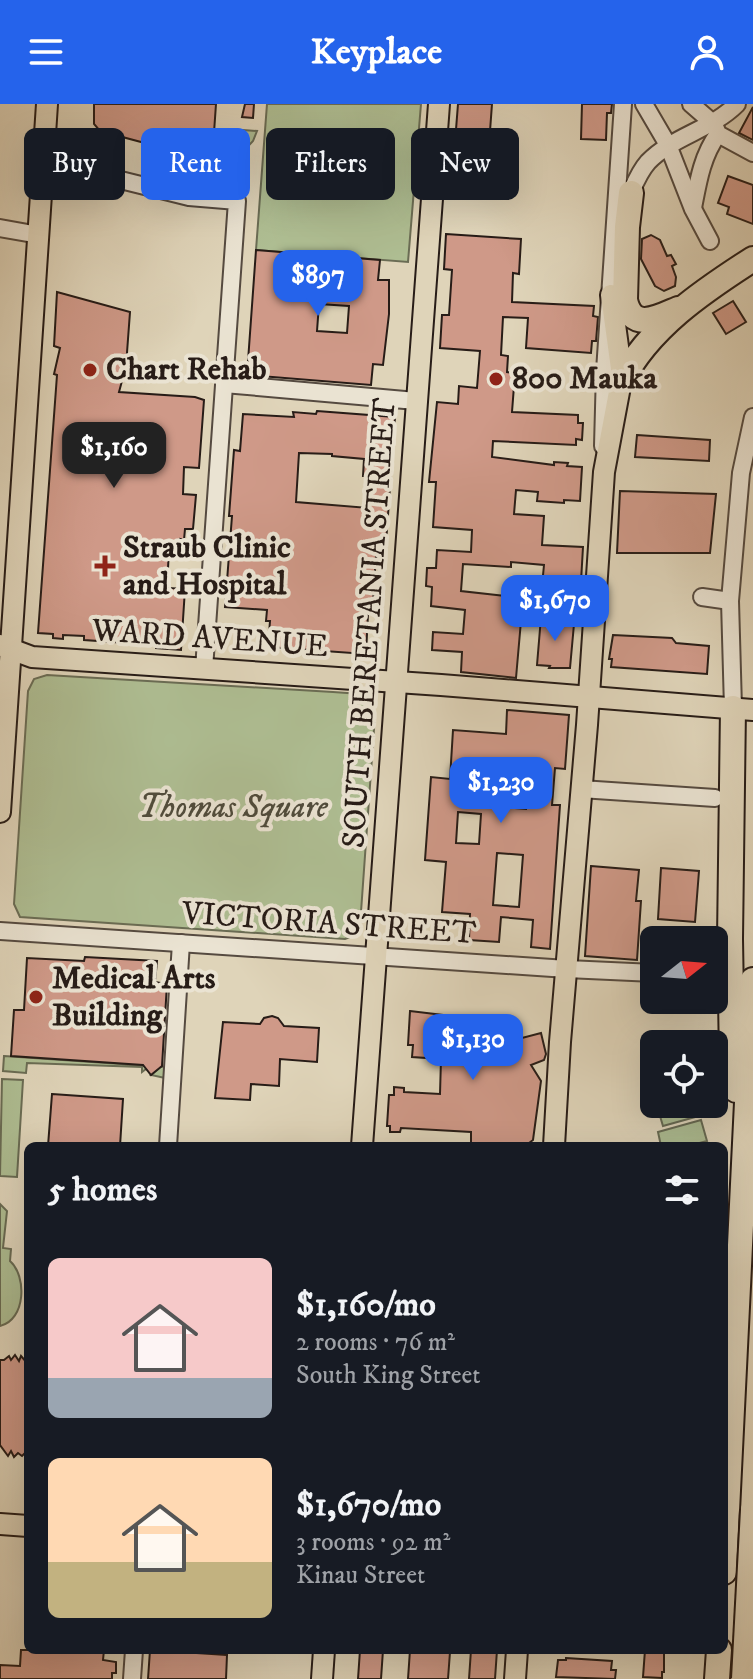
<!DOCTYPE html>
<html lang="en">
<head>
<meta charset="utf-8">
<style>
  :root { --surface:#171b24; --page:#242831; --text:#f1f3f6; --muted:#9ea1a6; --accent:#2563eb }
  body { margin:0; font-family:"IM FELL DW Pica",serif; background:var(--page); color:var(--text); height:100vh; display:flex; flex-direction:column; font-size:30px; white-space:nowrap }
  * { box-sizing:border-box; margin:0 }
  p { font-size:26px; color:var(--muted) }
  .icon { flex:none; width:44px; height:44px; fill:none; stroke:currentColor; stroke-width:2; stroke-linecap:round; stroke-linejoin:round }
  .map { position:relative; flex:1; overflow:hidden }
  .panel { position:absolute; left:24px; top:1038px; width:704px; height:512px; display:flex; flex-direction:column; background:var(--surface); border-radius:12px; box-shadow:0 8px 32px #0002 }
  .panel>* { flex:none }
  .guide { position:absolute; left:24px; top:24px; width:706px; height:72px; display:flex; gap:16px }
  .needle { width:52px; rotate:73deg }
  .fabs { position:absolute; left:640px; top:822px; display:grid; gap:16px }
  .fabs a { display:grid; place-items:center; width:88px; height:88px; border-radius:12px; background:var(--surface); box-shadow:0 8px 32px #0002; font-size:40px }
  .price { position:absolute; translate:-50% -68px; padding:0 18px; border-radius:16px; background:var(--accent); color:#fff; font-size:26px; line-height:52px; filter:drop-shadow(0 2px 4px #0008) }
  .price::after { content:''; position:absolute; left:50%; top:48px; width:24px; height:18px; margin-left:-12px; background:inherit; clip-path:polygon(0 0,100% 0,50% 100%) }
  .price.on { background:#222; color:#fff }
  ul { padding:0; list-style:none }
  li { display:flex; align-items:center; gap:24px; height:200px; padding:0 24px }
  li span { display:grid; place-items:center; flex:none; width:224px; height:160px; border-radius:12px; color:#555 }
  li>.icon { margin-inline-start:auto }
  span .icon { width:96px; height:96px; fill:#fffc; stroke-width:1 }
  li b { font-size:34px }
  h2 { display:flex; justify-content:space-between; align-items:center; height:96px; padding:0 24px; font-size:34px }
  .chip { padding:0 28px; border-radius:12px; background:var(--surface); box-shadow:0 8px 32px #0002; font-size:28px; line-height:72px }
  .chip.on { background:var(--accent); color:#fff }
  header { display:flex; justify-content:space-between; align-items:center; height:104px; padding:0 24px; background:var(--accent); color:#fff; font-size:36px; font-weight:700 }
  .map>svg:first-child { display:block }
  .green { fill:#aebd92; stroke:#6a6c54; stroke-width:2 }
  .building { fill:#cf9988; stroke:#271c17; stroke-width:2; fill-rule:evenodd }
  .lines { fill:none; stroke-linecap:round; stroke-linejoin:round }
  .minor-casing { stroke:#554a40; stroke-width:20 }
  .major-casing { stroke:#271c17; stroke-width:24 }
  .highway-casing { stroke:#271c17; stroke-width:28 }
  .minor { stroke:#eae3d2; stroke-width:16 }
  .major { stroke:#dfd4b9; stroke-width:20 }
  .highway { stroke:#dfd4b9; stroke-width:24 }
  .highway-bridge-casing { stroke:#271c17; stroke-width:28; stroke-linecap:butt }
  .highway-bridge { stroke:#dfd4b9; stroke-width:24 }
  .poi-dot { fill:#8f2418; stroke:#eae3d2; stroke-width:3 }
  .labels { text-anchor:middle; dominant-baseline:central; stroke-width:8; stroke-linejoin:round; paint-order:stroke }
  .poi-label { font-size:32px; font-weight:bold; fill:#271c17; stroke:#eae3d2; text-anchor:start }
  .street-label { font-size:32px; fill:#271c17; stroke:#eae3d2 }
  .park-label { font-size:32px; font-style:italic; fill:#504c3c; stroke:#eae3d2 }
</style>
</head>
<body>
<header><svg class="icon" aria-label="menu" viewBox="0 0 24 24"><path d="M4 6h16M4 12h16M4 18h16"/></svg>Keyplace<svg class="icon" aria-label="person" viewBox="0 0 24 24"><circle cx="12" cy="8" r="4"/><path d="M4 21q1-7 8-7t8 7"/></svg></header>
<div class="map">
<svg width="753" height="1575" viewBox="0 0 753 1575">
  <rect width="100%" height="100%" fill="#dfd4b9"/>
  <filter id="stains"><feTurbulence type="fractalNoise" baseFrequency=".0025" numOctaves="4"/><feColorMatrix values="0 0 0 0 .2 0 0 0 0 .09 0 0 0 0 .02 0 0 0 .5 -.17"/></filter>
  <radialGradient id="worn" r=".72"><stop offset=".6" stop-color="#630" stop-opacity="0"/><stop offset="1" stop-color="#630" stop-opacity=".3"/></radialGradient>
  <g class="green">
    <polygon points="267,0 421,0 408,158 256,146"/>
    <polygon points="243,26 257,27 253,37 229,63 225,62 226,46 237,38"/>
    <polygon points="213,48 217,48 214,87 197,86 199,67 193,57 194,53 212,57"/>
    <polygon points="47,571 333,588 361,590 370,596 375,611 360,822 356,831 345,835 20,813 14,800 28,587 34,575"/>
    <polygon points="4,952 165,963 165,974 151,971 155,967 150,962 142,968 142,963 27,959 26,969 3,967"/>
    <polygon points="2,975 23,976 17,1073 0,1072"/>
    <polygon points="663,1000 703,1000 706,1010 663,1022 657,1002"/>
    <polygon points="701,1016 707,1037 688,1042 661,1042 658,1028"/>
    <path d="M 0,1100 L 7,1107 L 3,1144 L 11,1145 L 10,1157 C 27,1172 26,1216 0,1222 Z"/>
  </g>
  <g class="building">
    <polygon points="94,0 216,0 212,57 100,27 94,20"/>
    <polygon points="245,0 254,0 253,14 242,13"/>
    <polygon points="458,0 492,0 488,54 454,51"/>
    <polygon points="582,0 612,0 611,9 607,9 606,36 581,35"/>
    <polygon points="753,3 753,36 739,29"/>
    <polygon points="728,72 753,81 753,120 727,110 729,103 718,99"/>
    <polygon points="446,130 521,135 519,170 513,169 512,198 594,202 593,212 598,213 596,237 592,237 591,249 526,244 528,214 503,213 501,251 508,252 507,268 515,269 512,308 578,311 578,319 583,319 582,336 576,335 576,341 493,337 492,353 554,361 554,358 568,359 567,362 582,363 580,397 564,396 564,399 537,397 538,388 516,386 514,410 544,412 542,441 583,443 580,495 541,492 544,461 511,458 511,463 463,460 461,487 523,494 516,574 461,568 462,548 432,546 433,528 463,530 465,506 431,502 432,483 426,482 427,464 436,464 437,446 471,448 472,426 433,423 436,378 429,378 437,298 458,300 459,282 477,284 480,247 440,244 442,211 449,211 452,166 444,165"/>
    <polygon points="651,131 660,136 667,152 671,151 676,160 672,162 676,173 675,182 664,187 655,182 641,155 642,135"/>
    <path d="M 256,146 L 380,156 L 378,176 L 389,176 L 389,210 L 383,261 L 373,260 L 371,281 L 247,271 ZM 319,200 L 349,202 L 347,229 L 317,227 Z"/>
    <polygon points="57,188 130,208 126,262 119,288 195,293 204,296 199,364 184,363 183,390 196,391 193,425 185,425 184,436 180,435 179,446 169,445 167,484 185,485 181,546 156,544 156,541 84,536 84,532 63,531 63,535 53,534 53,530 38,529 57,271 54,270 60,244 54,242"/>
    <polygon points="733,197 746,218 726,230 713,209"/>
    <path d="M 317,307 L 395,313 L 385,453 L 376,452 L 372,510 L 368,510 L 366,550 L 268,543 L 270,517 L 266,517 L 267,506 L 225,503 L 232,412 L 229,412 L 234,346 L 240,347 L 243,310 L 294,313 L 293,308 L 316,310 ZM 299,349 L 332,350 L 332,352 L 364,355 L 363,372 L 371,372 L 368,404 L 296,398 Z"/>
    <polygon points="637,331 710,336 709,357 635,353"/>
    <polygon points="620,387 716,390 710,449 617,449"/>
    <polygon points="541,513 562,515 562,520 574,520 570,564 549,564 550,562 537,561"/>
    <polygon points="613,531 672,534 676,539 709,542 707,570 611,563 612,555 609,555"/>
    <path d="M 507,606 L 569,611 L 565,665 L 555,664 L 552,701 L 560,701 L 550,845 L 531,843 L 533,816 L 501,813 L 499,838 L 469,836 L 470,810 L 442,808 L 446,758 L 425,756 L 431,673 L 450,675 L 453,626 L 506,630 ZM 504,682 L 527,684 L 526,705 L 503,703 ZM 458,708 L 481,710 L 479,740 L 456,739 ZM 497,749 L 523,751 L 519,803 L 493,801 Z"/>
    <polygon points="591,762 639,766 636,797 641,797 637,856 585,852"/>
    <polygon points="661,764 699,767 695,818 658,815"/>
    <polygon points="85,853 157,857 155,878 167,880 162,962 151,971 143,961 11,952 14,906 24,906 27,854 84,857"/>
    <polygon points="410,907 485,916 484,919 491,919 491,924 522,934 541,929 546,950 544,956 531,961 541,977 533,1036 525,1042 471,1042 471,1028 401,1024 400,1028 390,1028 390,1022 387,1022 389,991 394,991 394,983 404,984 404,988 440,990 441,955 412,953 413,941 408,941"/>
    <polygon points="272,912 278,914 284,922 319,924 317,958 280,955 279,982 251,980 250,996 215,994 223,918 260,920 264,914"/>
    <polygon points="52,990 123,995 120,1042 48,1042"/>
    <polygon points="15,1251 19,1257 21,1252 28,1260 28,1346 22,1352 18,1349 14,1353 11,1347 8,1352 0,1341 0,1256 4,1256 9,1252 11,1256"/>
    <polygon points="21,1546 104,1546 103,1556 116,1558 116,1569 112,1569 112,1575 0,1575 0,1561 20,1562"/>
    <polygon points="150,1546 227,1551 226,1575 148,1575"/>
    <polygon points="360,1546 383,1546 381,1575 358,1575"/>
    <polygon points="410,1546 450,1548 448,1575 408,1575"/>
    <polygon points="471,1546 497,1546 495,1575 469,1575"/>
    <polygon points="645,1546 664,1546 664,1568 662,1568 662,1574 643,1573"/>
    <polygon points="566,1554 612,1557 611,1566 616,1566 615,1575 556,1573 558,1556 566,1556"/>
  </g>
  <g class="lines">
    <defs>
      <g id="minor">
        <polyline points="644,0 668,41 693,105 710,137"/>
        <polyline points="691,0 714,20 718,30 753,49"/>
        <polyline points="44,57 189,93 237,97 204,565"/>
        <path d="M 627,97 C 633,84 638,69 648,58 C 673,32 711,26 737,0"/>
        <path d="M 693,104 C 698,78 702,52 718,30"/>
        <polyline points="0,124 39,131"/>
        <polyline points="224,280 416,297"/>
        <polyline points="603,342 605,267 623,0"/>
        <polyline points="702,493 730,497"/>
        <polyline points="733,604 730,497 741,369 753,313"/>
        <polyline points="581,685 715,694"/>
        <polyline points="0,827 567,865 654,869"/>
        <polyline points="168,1042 181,839"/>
        <polyline points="132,1575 134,1546"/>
      </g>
      <g id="major">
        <polyline points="0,541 32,553 441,581 753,606"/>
        <polyline points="0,708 47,0"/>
        <polyline points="362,1042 439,0"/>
        <polyline points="554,1042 560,938 587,621 604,368 622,272 611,191"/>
        <polyline points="0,1420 28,1422"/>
        <polyline points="322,1575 324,1546"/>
        <polyline points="515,1575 517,1546"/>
      </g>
      <g id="highway">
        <path d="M 631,89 L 627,123 L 625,196 C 632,228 657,214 678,205"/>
        <path d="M 621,278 C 648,224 703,187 753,155"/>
        <polyline points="733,604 730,835 732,955 736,986"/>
        <polyline points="724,1468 753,876"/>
        <polyline points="717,1575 719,1546"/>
      </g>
    </defs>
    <use href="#minor" class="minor-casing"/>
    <use href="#major" class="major-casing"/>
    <use href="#highway" class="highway-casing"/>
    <use href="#minor" class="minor"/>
    <use href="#major" class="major"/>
    <use href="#highway" class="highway"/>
    <defs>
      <polyline id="highway-bridge" points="744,1575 753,1406"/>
    </defs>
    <use href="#highway-bridge" class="highway-bridge-casing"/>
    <use href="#highway-bridge" class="highway-bridge"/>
  </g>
  <g class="poi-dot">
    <circle cx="90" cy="266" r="8"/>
    <circle cx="496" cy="275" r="8"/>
    <path d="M101 450h8v8h8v8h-8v8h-8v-8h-8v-8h8z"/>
    <circle cx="36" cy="893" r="8"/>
  </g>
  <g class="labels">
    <g class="poi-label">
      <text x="106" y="266">Chart Rehab</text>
      <text x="512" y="275">800 Mauka</text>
      <text x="123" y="444">Straub Clinic<tspan x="123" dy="37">and Hospital</tspan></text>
      <text x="52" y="875">Medical Arts<tspan x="52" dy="37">Building</tspan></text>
    </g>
    <g class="street-label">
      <text transform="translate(370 519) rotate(-86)">SOUTH BERETANIA STREET</text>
      <text transform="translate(210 535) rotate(4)">WARD AVENUE</text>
      <text transform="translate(329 820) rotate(4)">VICTORIA STREET</text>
    </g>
    <g class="park-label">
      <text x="233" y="704">Thomas Square</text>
    </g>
  </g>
  <rect width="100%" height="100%" filter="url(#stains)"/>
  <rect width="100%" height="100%" fill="url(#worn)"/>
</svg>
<div class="fabs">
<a><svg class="needle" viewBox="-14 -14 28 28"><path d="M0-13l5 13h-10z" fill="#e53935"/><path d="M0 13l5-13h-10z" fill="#9ea1a6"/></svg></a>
<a><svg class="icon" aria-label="locate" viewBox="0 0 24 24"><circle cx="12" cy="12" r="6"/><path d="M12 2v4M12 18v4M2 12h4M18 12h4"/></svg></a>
</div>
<b class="price" style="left:318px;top:214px">$897</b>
<b class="price on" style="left:114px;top:386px">$1,160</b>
<b class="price" style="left:555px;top:539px">$1,670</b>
<b class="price" style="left:501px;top:721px">$1,230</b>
<b class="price" style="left:473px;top:978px">$1,130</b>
<div class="guide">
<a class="chip">Buy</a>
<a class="chip on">Rent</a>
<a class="chip">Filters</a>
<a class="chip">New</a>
</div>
<section class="panel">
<h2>5 homes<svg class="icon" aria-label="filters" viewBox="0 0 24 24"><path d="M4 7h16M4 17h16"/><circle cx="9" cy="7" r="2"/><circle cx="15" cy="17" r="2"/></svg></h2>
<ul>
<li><span style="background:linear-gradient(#f6c9c9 75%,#9aa5b1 0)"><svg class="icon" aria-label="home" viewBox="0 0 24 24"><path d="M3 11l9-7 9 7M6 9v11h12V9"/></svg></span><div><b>$1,160/mo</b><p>2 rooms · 76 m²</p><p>South King Street</p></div></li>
<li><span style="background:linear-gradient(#ffd9b3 65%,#c2b280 0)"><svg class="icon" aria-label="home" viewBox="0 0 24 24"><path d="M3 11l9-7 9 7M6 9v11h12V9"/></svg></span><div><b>$1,670/mo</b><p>3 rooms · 92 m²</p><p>Kinau Street</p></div></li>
</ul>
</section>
</div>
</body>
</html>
